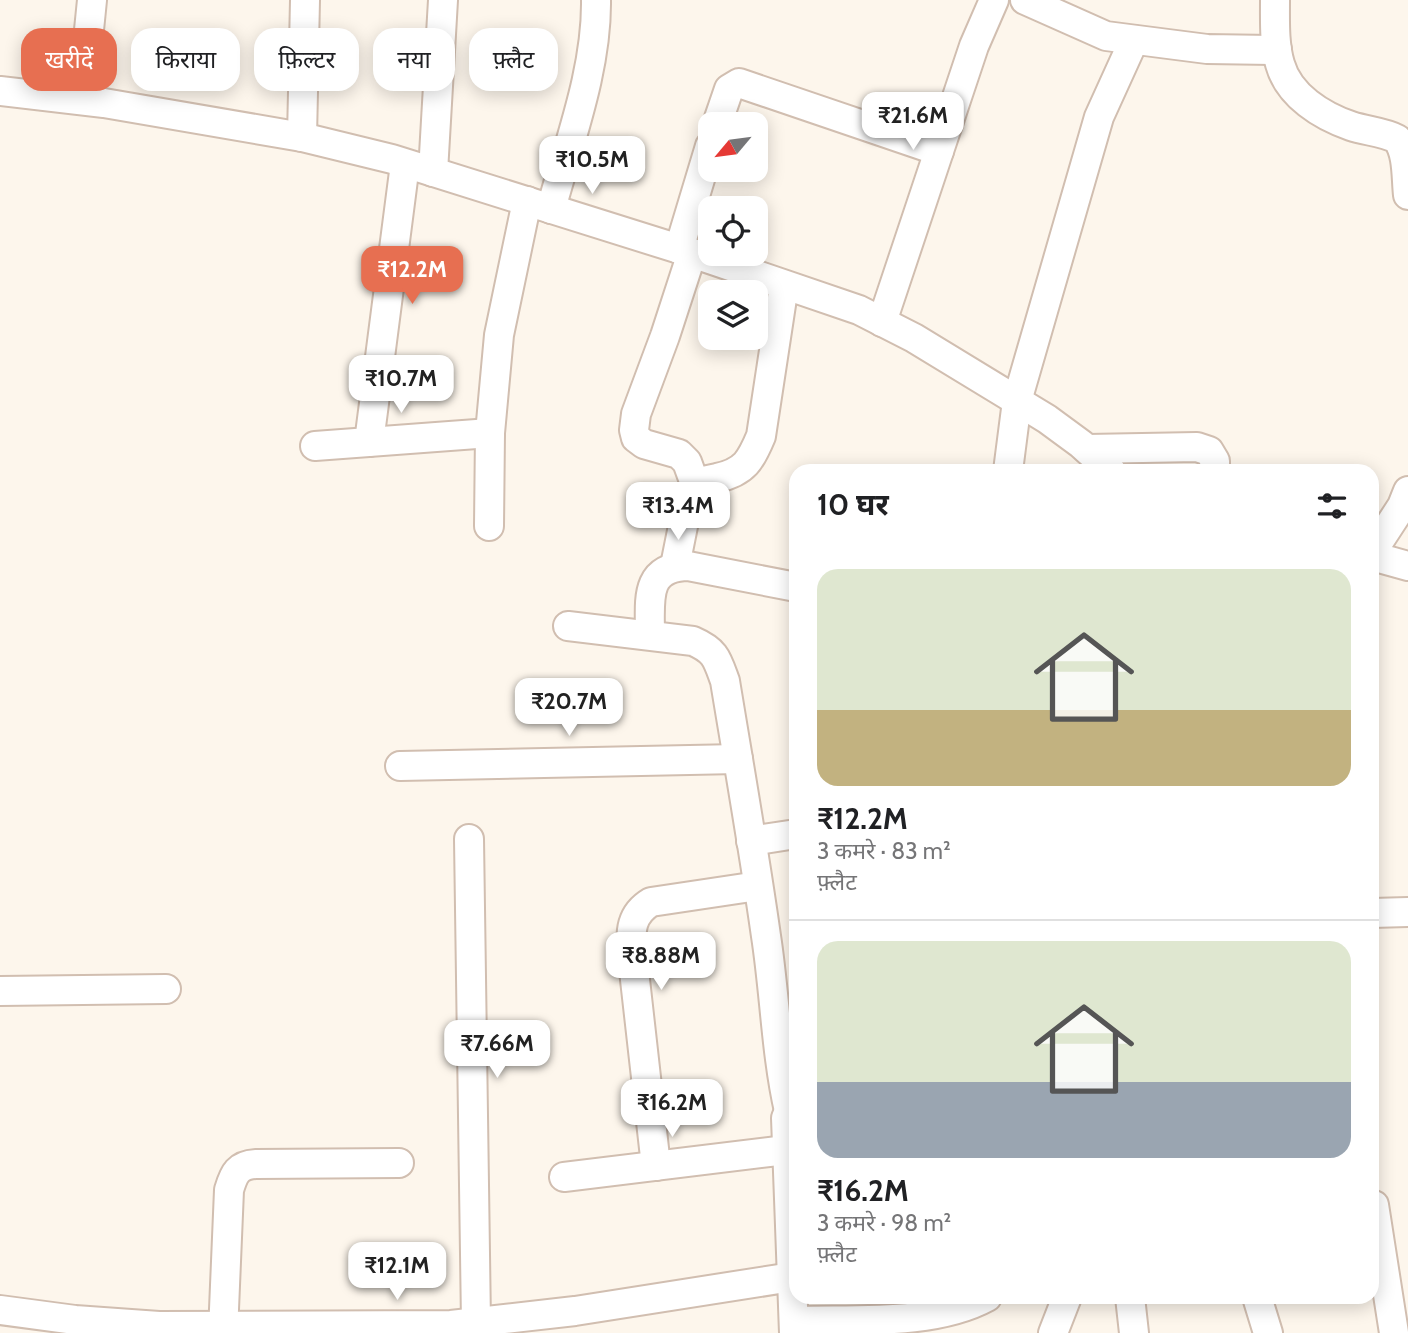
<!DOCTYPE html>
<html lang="hi">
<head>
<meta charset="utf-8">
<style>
  :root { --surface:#fff; --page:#f2f2f2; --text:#202124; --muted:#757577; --line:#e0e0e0; --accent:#e76f51 }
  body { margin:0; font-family:Cabin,"Noto Sans Devanagari",sans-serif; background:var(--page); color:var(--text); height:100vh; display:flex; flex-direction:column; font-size:26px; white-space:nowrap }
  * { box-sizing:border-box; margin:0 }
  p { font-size:23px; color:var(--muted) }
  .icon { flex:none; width:38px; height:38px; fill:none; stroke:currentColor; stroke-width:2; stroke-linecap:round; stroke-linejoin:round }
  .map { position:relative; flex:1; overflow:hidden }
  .sheet { position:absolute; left:789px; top:464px; width:590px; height:840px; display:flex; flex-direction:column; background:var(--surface); border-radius:21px; box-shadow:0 4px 18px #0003 }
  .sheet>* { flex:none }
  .guide { position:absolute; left:21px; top:28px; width:663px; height:63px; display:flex; gap:14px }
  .needle { width:46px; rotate:241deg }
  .buttons { position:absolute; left:698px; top:112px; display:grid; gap:14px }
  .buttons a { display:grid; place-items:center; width:70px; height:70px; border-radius:14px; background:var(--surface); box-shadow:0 4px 18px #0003; font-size:35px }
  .price { position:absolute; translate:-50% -60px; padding:0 16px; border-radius:14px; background:#fff; color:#222; font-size:23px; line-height:46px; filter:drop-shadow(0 2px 4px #0008) }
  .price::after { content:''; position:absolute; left:50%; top:42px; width:21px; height:16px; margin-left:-10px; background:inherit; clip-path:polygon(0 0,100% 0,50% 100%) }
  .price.active { background:var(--accent); color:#fff }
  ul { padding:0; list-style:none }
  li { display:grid; align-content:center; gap:14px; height:371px; padding:0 28px }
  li+li { border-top:2px solid var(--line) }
  li span { display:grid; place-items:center; height:217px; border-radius:21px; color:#555 }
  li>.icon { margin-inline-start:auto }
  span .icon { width:126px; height:126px; fill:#fffc; stroke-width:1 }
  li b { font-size:30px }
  h2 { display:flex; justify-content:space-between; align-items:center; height:84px; padding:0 28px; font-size:30px }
  .tag { padding:0 24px; border-radius:21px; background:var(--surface); box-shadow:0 4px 18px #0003; font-size:24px; line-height:63px }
  .tag.active { background:var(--accent); color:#fff }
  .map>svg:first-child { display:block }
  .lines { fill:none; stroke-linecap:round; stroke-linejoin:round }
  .minor-casing { stroke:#d1beb0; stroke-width:32 }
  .minor { stroke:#fff; stroke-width:28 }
</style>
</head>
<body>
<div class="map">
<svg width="1408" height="1333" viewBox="0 0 1408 1333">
  <rect width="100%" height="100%" fill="#fdf6ec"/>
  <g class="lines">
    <defs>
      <g id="minor">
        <polyline points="1025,0 1106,36 1207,49 1277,50"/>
        <path d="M 1275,0 C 1275,21 1274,44 1280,64 C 1289,96 1322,116 1351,126 C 1366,131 1384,132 1397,139 C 1408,154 1406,177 1408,195"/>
        <polyline points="0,91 104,103 302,137 392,159 692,253 859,310 914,338 1047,419 1081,444 1111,471"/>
        <polyline points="82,100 92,0"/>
        <polyline points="717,124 729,89 739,83 939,151"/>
        <polyline points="302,137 305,0"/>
        <polyline points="433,172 443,0"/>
        <path d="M 551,209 C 569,142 597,70 596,0"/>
        <polyline points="679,249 710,146"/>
        <polyline points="692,253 665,336 636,414 634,430 636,438 644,444 679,454 687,462 695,484"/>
        <polyline points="882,322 974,46 994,0"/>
        <polyline points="369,442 405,164"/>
        <polyline points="315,446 490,433"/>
        <polyline points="1087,449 1197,447 1209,451 1215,461 1215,471"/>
        <polyline points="1008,471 1017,401 1099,117 1134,40"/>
        <polyline points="489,526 490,433 499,335 527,201"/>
        <polyline points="1372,552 1402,506 1408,491"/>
        <polyline points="1372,556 1408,566"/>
        <path d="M 675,566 L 686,511 L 695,484 C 703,480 709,480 717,478 C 745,472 751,460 761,436 L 784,285"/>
        <path d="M 568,626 L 693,641 C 716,651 717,659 725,681 C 739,766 754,851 766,936 C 775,994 776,1054 789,1111"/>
        <path d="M 650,634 C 650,600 644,567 688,566 L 796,587"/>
        <polyline points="400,766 738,759"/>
        <polyline points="469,839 476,1323"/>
        <polyline points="751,841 796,834"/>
        <polyline points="1372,913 1408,912"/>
        <polyline points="0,991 166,989"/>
        <path d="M 656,1166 L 632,953 C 630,931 631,914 651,902 L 758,886"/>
        <polyline points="564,1177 786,1150"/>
        <polyline points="1374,1205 1394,1333"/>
        <polyline points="1130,1297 1134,1333"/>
        <polyline points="1257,1297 1268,1333"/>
        <polyline points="0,1310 75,1320 159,1326 451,1325 575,1311 792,1277"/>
        <path d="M 795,1321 C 854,1319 934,1326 987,1297"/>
        <path d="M 223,1333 L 229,1190 C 234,1173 238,1165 256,1164 L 399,1163"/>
        <polyline points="794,1333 786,1118 789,1111 796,1108"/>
        <polyline points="1053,1333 1067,1297"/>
      </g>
    </defs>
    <use href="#minor" class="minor-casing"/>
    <use href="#minor" class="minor"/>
  </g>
</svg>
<div class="buttons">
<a><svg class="needle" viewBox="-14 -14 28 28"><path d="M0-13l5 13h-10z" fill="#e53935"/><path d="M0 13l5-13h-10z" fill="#757577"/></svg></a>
<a><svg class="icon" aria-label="locate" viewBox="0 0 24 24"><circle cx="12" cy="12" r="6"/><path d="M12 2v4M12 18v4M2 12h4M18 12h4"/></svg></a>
<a><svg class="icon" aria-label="layers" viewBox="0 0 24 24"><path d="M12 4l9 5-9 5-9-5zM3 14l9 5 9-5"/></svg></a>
</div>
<b class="price" style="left:913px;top:152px">₹21.6M</b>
<b class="price" style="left:592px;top:196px">₹10.5M</b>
<b class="price active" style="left:412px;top:306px">₹12.2M</b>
<b class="price" style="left:401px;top:415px">₹10.7M</b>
<b class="price" style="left:678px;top:542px">₹13.4M</b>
<b class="price" style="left:569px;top:738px">₹20.7M</b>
<b class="price" style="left:661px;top:992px">₹8.88M</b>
<b class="price" style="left:497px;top:1080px">₹7.66M</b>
<b class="price" style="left:672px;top:1139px">₹16.2M</b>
<b class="price" style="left:397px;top:1302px">₹12.1M</b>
<div class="guide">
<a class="tag active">खरीदें</a>
<a class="tag">किराया</a>
<a class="tag">फ़िल्टर</a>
<a class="tag">नया</a>
<a class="tag">फ़्लैट</a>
</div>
<section class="sheet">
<h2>10 घर<svg class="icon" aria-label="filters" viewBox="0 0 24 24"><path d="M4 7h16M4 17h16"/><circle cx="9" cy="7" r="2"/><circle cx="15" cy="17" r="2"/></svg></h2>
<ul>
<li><span style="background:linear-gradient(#dfe7d0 65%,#c2b280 0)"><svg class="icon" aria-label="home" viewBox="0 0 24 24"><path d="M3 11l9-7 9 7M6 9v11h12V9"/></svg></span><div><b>₹12.2M</b><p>3 कमरे · 83 m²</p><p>फ़्लैट</p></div></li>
<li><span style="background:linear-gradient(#dfe7d0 65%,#9aa5b1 0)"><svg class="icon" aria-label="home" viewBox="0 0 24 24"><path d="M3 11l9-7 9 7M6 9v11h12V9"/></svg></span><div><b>₹16.2M</b><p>3 कमरे · 98 m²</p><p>फ़्लैट</p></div></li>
</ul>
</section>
</div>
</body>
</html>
